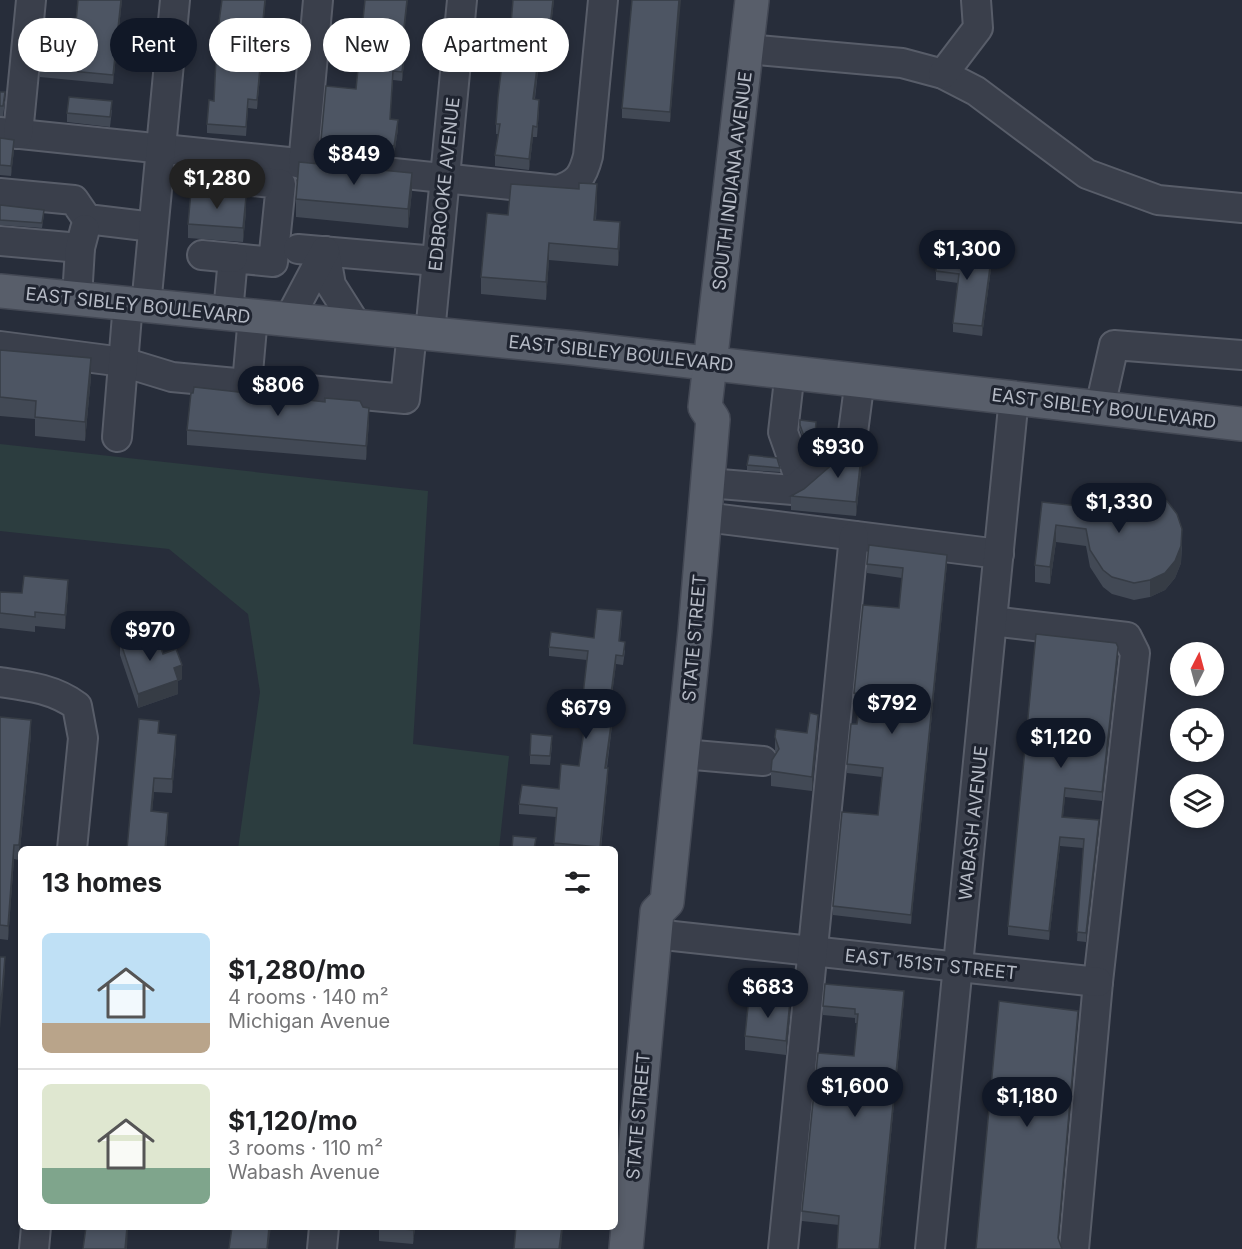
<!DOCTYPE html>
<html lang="en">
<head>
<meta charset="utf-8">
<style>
  :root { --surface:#fff; --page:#f6f6f6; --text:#202124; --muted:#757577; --line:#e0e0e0; --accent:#111827 }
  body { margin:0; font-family:Inter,sans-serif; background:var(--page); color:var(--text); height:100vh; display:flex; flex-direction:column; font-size:22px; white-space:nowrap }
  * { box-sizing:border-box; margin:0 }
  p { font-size:20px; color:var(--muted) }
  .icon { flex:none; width:33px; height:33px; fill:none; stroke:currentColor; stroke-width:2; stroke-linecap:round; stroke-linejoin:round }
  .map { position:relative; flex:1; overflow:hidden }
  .sheet { position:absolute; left:18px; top:846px; width:600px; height:384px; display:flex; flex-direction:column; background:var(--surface); border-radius:9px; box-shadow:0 3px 9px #0003 }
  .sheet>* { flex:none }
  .hud { position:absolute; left:18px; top:18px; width:600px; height:54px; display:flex; gap:12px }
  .needle { width:39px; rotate:6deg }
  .buttons { position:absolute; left:1170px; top:642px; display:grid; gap:12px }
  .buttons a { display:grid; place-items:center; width:54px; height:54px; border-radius:50%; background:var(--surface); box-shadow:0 3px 9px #0003; font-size:30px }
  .price { position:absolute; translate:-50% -51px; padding:0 14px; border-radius:21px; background:var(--accent); color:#fff; font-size:20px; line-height:39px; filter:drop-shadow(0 2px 3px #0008) }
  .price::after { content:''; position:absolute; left:50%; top:36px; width:18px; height:14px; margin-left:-9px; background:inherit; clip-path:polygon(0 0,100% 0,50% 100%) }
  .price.current { background:#222; color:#fff }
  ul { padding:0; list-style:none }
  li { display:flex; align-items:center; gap:18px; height:150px; padding:0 24px }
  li+li { border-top:2px solid var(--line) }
  li span { display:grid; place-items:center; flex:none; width:168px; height:120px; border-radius:9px; color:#555 }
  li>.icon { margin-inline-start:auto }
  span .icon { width:72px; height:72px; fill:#fffc; stroke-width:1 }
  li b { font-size:26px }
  h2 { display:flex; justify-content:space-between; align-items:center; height:72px; padding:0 24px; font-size:26px }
  .chip { padding:0 21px; border-radius:27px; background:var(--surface); box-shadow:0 3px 9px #0003; font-size:21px; line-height:54px }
  .chip.current { background:var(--accent); color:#fff }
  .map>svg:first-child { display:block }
  .green { fill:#2c3d3f }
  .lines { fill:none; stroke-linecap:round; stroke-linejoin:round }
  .minor-casing { stroke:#585d69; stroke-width:32 }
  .major-casing { stroke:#434854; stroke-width:36 }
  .minor { stroke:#3a3f4b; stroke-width:28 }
  .major { stroke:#585e6a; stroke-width:33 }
  .wall { fill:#424955 }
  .shaded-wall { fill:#363c45 }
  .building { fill:#4d5563; stroke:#363c45; stroke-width:1.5 }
  .labels { text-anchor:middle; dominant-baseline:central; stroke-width:6; stroke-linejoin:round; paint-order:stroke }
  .street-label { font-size:18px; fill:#b6bbc6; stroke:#1f2430 }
</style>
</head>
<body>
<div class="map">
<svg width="1242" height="1249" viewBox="0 0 1242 1249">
  <rect width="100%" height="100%" fill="#272d3a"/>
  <polygon class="green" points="0,444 428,491 413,744 509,756 499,849 238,849 260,692 248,614 169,549 0,531"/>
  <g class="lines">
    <defs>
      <g id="minor">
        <polyline points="747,49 902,63 943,74 976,91 1087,174 1158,200 1242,208"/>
        <polyline points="943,74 978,28 976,0"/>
        <path d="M 0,132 L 558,190 C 578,183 583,176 588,156 L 603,0"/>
        <polyline points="18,134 31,0"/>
        <polyline points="303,165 318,0"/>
        <polyline points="203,176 281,184 273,262 233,258 228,313"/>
        <polyline points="0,193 74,200 87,219 153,227"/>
        <polyline points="0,241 80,248"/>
        <polyline points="298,249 436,261"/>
        <polyline points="325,251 331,285 357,326"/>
        <polyline points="202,255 233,258"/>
        <polyline points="77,298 80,248 85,229"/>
        <polyline points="146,306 175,0"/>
        <polyline points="289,319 325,251"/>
        <polyline points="430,333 462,0"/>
        <polyline points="0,346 123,362 172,377 405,399 412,332"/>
        <polyline points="790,371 783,432 801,483"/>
        <polyline points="247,384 253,316"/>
        <polyline points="1100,407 1114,345 1242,355"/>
        <polyline points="117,437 128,303"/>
        <polyline points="708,483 793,490 852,440 860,379"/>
        <polyline points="705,517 999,554"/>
        <polyline points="992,621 1127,637 1135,653 1098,982 1074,1249"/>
        <path d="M 0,682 C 28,686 54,689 77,706 L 83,738 L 72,849"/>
        <polyline points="683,754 763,761"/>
        <polyline points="655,934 1098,982"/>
        <polyline points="34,1249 36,1227"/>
        <polyline points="322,1249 324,1227"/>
        <polyline points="783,1249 854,536"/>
        <polyline points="930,1249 1014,397"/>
      </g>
      <g id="major">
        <polyline points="0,291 575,348 1242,424"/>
        <polyline points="626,1249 657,912 667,902 695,631 713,419 705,407 752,0"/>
      </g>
    </defs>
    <use href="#minor" class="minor-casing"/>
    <use href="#major" class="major-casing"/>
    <use href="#minor" class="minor"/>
    <use href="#major" class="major"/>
  </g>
  <g class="wall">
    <polygon points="78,0 122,0 113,84 40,77 40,68 73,56"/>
    <polygon points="513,0 554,0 547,63 539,62 535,99 539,110 537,137 533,137 529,170 495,166 495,155 498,134 496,134 496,124 511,24"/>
    <polygon points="679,11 670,122 622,118 622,108"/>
    <polygon points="263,30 297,43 296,59 262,55 257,109 248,108 246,136 207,133 207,124 214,101"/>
    <polygon points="403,46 405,55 402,81 393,80 390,119 398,129 394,155 327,146 327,149 321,149 321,140 356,89"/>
    <polygon points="0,92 5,102 3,116 0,116"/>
    <polygon points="112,110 110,127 67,122 67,113"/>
    <polygon points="0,138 14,150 11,176 0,175"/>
    <polygon points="412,191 408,228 296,217 296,199"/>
    <polygon points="597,202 596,220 620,240 618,266 549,260 546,300 481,294 481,277 508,215"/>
    <polygon points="0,205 44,214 42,228 0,225"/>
    <polygon points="246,212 243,242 188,238 188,224"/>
    <polygon points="992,261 982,336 953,332 953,323 958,283 936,280 936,271"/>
    <polygon points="0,350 91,377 85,441 35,436 35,419 0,416"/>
    <polygon points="800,420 816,427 814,451 809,455 800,430"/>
    <polygon points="369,422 366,460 187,445 187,430"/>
    <polygon points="863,453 856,516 791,510 791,496"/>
    <polygon points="747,465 780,468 780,472 747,470"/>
    <polygon points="1042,502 1182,546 1181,563 1175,578 1165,590 1150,597 1134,600 1112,594 1103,587 1090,567 1086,546 1056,542 1050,584 1035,582 1035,565"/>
    <polygon points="867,564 947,564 911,924 833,915 833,906 878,815 882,777 847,773 847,764 857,724 859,703 854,702 854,693 899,608 902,578 867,573"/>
    <polygon points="0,592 22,593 68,594 65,629 35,626 35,632 0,628"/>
    <polygon points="622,620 620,641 625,651 623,665 616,664 609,717 612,726 607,768 608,777 601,849 554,849 556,817 519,814 519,804 559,789 579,766 588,705 583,705 583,695 587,660 549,656 549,647 594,638"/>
    <polygon points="120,641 163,654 182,679 178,681 178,694 138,708 120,655"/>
    <polygon points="1118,656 1102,801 1065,797 1063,817 1099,829 1086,942 1077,941 1083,848 1060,846 1049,940 1008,935 1008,926"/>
    <polygon points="0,717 31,734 19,860 14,859 8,940 0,939"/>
    <polygon points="818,729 812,791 771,786 771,771 776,754 775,751 775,737 807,733"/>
    <polygon points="159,734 176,749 172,793 154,792 152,811 168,827 166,849 127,849"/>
    <polygon points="552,745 550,765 530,764 530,755"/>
    <polygon points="904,1000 880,1249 837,1249 839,1225 802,1221 802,1211 854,1056 857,1023 855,1023 855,1018 823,1015 823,1006"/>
    <polygon points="790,1015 786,1055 745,1050 745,1036"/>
    <polygon points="379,1227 415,1227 413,1244 379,1241"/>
  </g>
  <g class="shaded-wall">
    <polygon points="121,0 122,0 113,84 113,75"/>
    <polygon points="265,0 266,0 262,39 262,30"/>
    <polygon points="407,0 408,0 402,55 402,45"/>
    <polygon points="553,0 554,0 547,63 547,53"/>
    <polygon points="679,0 681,0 670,122 670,112"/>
    <polygon points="262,46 262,55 257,109 257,100"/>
    <polygon points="405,46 405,55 402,81 402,72"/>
    <polygon points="539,52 539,62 533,110 533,99"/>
    <polygon points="398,120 398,129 394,155 394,146"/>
    <polygon points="533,126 533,137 529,170 529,159"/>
    <polygon points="14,140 14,150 11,176 11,166"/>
    <polygon points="412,173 412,191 408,228 408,209"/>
    <polygon points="597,184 597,202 594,237 594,220"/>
    <polygon points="246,197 246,212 243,242 243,228"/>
    <polygon points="620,222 620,240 618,266 618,249"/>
    <polygon points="549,243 549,260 546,300 546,282"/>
    <polygon points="992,252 992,261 982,336 982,326"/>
    <polygon points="91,358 91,377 85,441 85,422"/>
    <polygon points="369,408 369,422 366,460 366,446"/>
    <polygon points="816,422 814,451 809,455 809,450"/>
    <polygon points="863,439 863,453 856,516 856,502"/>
    <polygon points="1056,525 1056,542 1050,584 1050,567"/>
    <polygon points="1182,529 1181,563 1175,578 1165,590 1150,597 1150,580"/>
    <polygon points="947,555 947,564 911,924 911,915"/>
    <polygon points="68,580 68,594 65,629 65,615"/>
    <polygon points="1118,647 1118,656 1102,801 1102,792"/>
    <polygon points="616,655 616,664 608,726 608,717"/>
    <polygon points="182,665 182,679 178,681 178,694 138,708 138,694 174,668"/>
    <polygon points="818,715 818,729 812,791 812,777"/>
    <polygon points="612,717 612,726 605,777 605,768"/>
    <polygon points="31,720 31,734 19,860 19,845"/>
    <polygon points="176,735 176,749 172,793 172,779"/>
    <polygon points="608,768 608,777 600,849 600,847"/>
    <polygon points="154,778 154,792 151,825 151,811"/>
    <polygon points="1065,788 1065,797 1062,826 1062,817"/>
    <polygon points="168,813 168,827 166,849 165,849"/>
    <polygon points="1099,820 1099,829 1086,942 1086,933"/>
    <polygon points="1060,837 1060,846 1049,940 1049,931"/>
    <polygon points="14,845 14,859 8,940 8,926"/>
    <polygon points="5,957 5,971 0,1029 0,1015"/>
    <polygon points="904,991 904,1000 880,1249 879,1249"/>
    <polygon points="790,1001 790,1015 786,1055 786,1041"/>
    <polygon points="1078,1011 1078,1020 1058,1248 1058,1238"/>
    <polygon points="127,1227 128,1227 127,1249 125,1249"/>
    <polygon points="269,1227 271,1227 268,1249 267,1249"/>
    <polygon points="413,1227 415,1227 413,1244"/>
    <polygon points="562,1227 563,1227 561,1249 559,1249"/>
  </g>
  <g class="building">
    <polygon points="78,0 121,0 113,75 40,68 42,52 73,56"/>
    <polygon points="222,0 265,0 262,30 297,34 296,50 262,46 257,100 248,99 246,127 207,124 209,100 214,101 217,37"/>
    <polygon points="365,0 407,0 402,45 405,46 402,72 393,71 390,119 398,120 394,146 327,137 327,140 321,140 326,86 356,89"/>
    <polygon points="513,0 553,0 547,53 539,52 533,99 539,100 537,127 533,126 529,159 495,155 500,124 496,124 498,97 507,23 511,24"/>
    <polygon points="632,0 679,0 670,112 622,108"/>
    <polygon points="0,92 5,92 3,106 0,106"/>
    <polygon points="69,97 112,101 110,117 67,113"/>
    <polygon points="0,138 14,140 11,166 0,165"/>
    <polygon points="299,162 412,173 408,209 296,199"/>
    <polygon points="579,183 597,184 594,220 620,222 618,249 549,243 546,282 481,277 487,213 508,215 511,184 579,189"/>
    <polygon points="191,192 246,197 243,228 188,224"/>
    <polygon points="0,205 44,210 42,223 0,220"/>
    <polygon points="939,246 992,252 982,326 953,323 959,274 936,271"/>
    <polygon points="0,350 91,358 85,422 35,417 36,401 0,397"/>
    <polygon points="194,387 325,402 325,398 360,401 363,407 369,408 366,446 187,430 191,393 193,393"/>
    <polygon points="800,420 816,422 814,446 809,450 800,425"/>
    <polygon points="863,439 856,502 791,496 804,489 842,456 847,456 847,452"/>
    <polygon points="749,455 777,458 780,468 747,465"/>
    <polygon points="1137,489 1153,493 1167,501 1177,514 1182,529 1181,546 1175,561 1165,573 1150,580 1134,583 1112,577 1103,570 1090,550 1086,529 1056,525 1050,567 1035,565 1042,502 1096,508 1107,499 1121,491"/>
    <polygon points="869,545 947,555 911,915 833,906 842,812 878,815 883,768 847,764 851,724 857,724 861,694 854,693 863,605 899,608 903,568 867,564"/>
    <polygon points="24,576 68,580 65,615 35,612 35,617 0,613 0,592 22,593"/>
    <polygon points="597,609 622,611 619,641 625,642 623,656 616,655 608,717 612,717 605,768 608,768 600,847 554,843 557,808 519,804 522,785 559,789 561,764 579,766 589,696 583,695 588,651 549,647 551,632 594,638"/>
    <polygon points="154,629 163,654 176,649 182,665 174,668 178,680 138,694 120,641"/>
    <polygon points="1036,634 1116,643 1118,647 1102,792 1065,788 1062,817 1099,820 1086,933 1077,932 1084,839 1060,837 1049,931 1008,926"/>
    <polygon points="810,713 818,715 812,777 771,771 772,760 779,749 775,737 776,729 807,733"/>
    <polygon points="0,717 31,720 19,845 14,845 8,926 0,925"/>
    <polygon points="139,719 159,721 158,733 176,735 172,779 154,778 151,811 168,813 165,849 127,849"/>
    <polygon points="531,734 552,736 550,756 530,755"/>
    <polygon points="513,836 536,838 534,849 512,849"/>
    <polygon points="0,957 5,957 0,1015"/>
    <polygon points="825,984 904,991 879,1249 837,1249 839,1216 802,1211 818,1053 854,1056 858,1014 855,1014 855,1009 823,1006"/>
    <polygon points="749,997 790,1001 786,1041 745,1036"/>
    <polygon points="999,1001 1078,1011 1058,1238 1062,1249 976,1249"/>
    <polygon points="86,1227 127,1227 125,1249 83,1249"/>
    <polygon points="232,1227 269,1227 267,1249 229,1249"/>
    <polygon points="383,1227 413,1227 413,1230"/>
    <polygon points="516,1227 562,1227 559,1249 514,1249"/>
  </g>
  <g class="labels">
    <g class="street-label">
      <text transform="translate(732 181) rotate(-83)">SOUTH INDIANA AVENUE</text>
      <text transform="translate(444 184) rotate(-84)">EDBROOKE AVENUE</text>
      <text transform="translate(138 305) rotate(6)">EAST SIBLEY BOULEVARD</text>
      <text transform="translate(621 353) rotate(6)">EAST SIBLEY BOULEVARD</text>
      <text transform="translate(1104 408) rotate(7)">EAST SIBLEY BOULEVARD</text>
      <text transform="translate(694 638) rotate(-85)">STATE STREET</text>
      <text transform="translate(973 823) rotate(-84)">WABASH AVENUE</text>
      <text transform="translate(931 964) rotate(6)">EAST 151ST STREET</text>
      <text transform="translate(638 1116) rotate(-85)">STATE STREET</text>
    </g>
  </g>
</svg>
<div class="buttons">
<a><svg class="needle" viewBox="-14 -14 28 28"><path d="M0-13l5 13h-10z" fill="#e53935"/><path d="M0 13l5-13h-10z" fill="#757577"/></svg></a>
<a><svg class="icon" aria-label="locate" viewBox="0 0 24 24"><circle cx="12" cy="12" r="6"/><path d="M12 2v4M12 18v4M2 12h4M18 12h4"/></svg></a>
<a><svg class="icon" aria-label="layers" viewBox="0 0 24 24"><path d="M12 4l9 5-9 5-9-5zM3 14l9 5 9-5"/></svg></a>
</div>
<b class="price" style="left:354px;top:186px">$849</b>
<b class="price current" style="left:217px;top:210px">$1,280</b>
<b class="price" style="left:967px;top:281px">$1,300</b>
<b class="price" style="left:278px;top:417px">$806</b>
<b class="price" style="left:838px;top:479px">$930</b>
<b class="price" style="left:1119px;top:534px">$1,330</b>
<b class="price" style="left:150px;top:662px">$970</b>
<b class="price" style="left:892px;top:735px">$792</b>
<b class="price" style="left:586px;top:740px">$679</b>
<b class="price" style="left:1061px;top:769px">$1,120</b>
<b class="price" style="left:768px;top:1019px">$683</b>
<b class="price" style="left:855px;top:1118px">$1,600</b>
<b class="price" style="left:1027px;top:1128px">$1,180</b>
<div class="hud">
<a class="chip">Buy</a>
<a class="chip current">Rent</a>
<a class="chip">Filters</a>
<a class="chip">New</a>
<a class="chip">Apartment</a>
</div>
<section class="sheet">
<h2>13 homes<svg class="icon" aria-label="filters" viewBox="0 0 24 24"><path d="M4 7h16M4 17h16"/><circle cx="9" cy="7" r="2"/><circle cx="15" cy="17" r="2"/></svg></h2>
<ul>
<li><span style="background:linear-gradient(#bfe0f5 75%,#b9a48a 0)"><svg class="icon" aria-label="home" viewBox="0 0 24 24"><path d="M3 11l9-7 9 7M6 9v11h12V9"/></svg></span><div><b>$1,280/mo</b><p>4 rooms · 140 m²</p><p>Michigan Avenue</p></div></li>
<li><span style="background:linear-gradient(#dfe7d0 70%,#7fa58c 0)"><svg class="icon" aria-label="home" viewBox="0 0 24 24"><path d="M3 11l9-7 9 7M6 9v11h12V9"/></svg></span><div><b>$1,120/mo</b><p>3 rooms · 110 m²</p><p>Wabash Avenue</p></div></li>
</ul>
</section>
</div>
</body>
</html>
